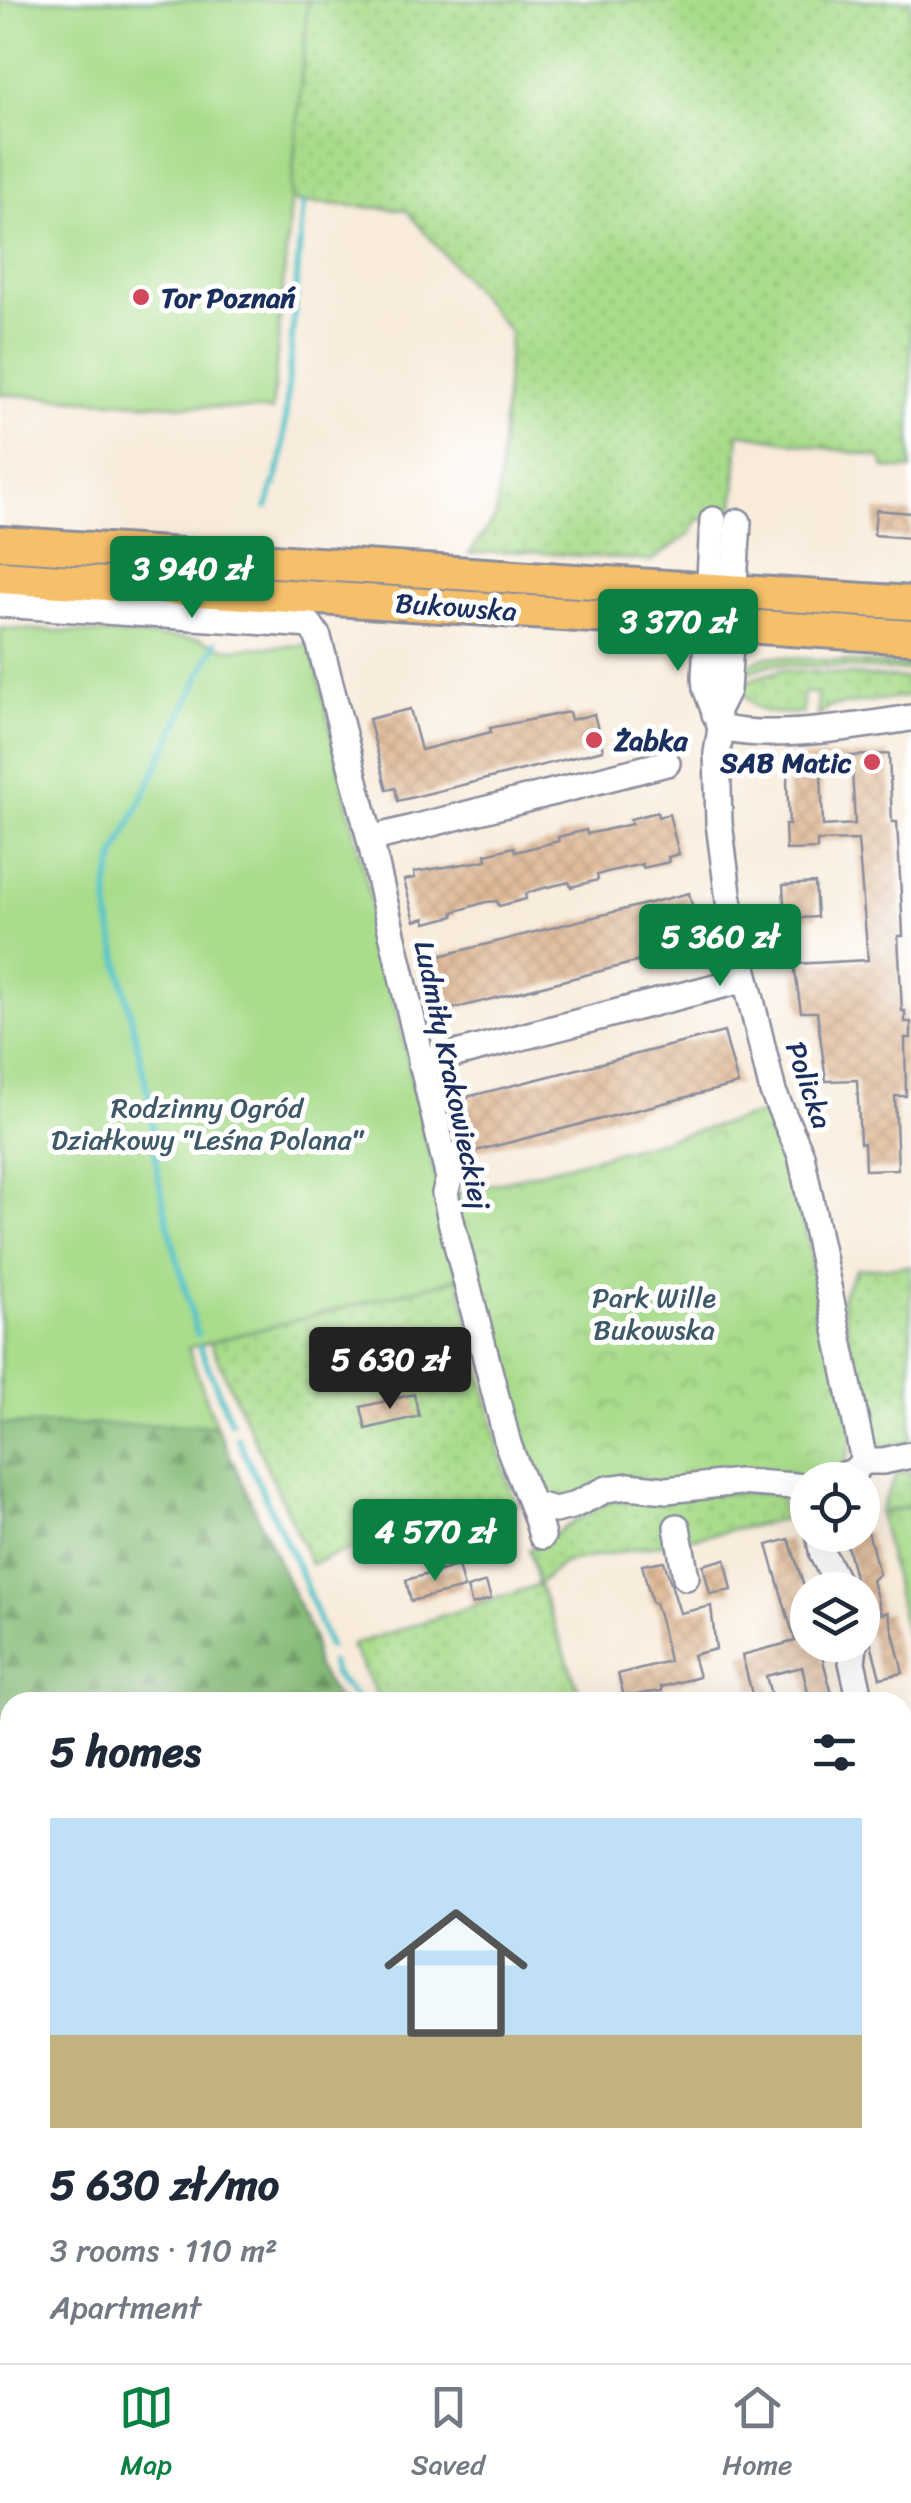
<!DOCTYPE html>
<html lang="en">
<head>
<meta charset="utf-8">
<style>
  :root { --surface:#fff; --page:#f6f6f7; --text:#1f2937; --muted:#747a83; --line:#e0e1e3; --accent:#0b8043 }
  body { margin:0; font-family:Sriracha,sans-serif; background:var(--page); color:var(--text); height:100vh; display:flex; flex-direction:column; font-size:38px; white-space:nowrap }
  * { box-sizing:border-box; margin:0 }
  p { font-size:32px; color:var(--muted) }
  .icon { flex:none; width:55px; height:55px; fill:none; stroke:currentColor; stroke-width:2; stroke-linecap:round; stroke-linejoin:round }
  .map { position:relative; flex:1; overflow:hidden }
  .details { position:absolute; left:0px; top:1692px; width:912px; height:672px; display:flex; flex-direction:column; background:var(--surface); border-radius:30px 30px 0 0; box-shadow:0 10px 40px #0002 }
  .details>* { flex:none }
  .fabs { position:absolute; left:790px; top:1462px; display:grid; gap:20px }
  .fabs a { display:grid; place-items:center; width:90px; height:90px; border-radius:50%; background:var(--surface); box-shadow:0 10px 40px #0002; font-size:50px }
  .price { position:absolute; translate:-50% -85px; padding:0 22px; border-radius:10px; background:var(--accent); color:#fff; font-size:32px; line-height:65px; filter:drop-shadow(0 2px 5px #0008) }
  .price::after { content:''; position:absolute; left:50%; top:60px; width:30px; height:22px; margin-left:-15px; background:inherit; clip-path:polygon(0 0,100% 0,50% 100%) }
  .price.on { background:#222; color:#fff }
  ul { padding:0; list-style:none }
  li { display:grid; align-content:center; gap:20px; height:530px; padding:0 50px }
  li+li { border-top:2px solid var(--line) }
  li span { display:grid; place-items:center; height:310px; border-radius:0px; color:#555 }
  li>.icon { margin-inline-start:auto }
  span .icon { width:180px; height:180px; fill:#fffc; stroke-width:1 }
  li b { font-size:42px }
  h2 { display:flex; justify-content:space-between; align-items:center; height:120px; padding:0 50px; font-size:42px }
  .menu { display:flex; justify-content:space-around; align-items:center; height:140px; border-top:2px solid var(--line); background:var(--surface); font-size:28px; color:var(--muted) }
  .menu a { display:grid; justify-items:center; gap:5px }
  .menu .on { color:var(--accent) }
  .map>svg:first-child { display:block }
  .grass { fill:url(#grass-dots); stroke:#628674; stroke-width:2.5 }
  .forest { fill:url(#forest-firs); stroke:#50766a; stroke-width:2.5 }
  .park { fill:url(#park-crowns); stroke:#628674; stroke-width:2.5 }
  .garden { fill:#a9dc8b; stroke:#628674; stroke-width:2.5 }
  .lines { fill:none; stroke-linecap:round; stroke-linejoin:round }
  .stream { stroke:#57c4cb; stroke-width:6 }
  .building { fill:url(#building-cross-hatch); fill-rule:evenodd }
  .minor-casing { stroke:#8a8d9c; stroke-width:30 }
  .major-casing { stroke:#8a8d9c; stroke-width:38 }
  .minor { stroke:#fff; stroke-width:25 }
  .major { stroke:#f6c06b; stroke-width:32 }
  .poi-dot { fill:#d1495b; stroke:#fff; stroke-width:4 }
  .labels { text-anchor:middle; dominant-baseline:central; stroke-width:10; stroke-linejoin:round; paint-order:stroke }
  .poi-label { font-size:28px; font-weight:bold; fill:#1b2f5e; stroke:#fff; text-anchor:start }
  .street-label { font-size:28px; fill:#1b2f5e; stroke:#fff }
  .park-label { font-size:28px; fill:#3e5a69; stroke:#fff }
</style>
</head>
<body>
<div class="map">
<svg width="911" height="2363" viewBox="0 0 911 2363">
  <defs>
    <pattern id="grass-dots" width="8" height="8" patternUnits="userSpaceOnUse" patternTransform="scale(2.5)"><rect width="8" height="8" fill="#a9dc8b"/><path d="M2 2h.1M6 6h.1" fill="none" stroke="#91bd7a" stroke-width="1.8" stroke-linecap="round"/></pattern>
    <pattern id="forest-firs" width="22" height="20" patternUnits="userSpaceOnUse" patternTransform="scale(2.5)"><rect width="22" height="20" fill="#86bc77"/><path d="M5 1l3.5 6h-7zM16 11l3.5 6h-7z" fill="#6d9965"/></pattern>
    <pattern id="park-crowns" width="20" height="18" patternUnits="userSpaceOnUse" patternTransform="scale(2.5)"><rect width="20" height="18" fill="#a9dc8b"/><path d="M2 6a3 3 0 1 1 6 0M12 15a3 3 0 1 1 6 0" fill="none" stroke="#91bd7a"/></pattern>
    <pattern id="building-cross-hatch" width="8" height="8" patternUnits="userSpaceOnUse" patternTransform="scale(2.5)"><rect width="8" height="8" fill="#e0ba96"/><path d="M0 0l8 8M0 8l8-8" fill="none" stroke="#c0a084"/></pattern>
  </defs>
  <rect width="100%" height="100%" fill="#fff"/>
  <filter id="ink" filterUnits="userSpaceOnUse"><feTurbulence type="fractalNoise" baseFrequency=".01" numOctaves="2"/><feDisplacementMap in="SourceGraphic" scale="20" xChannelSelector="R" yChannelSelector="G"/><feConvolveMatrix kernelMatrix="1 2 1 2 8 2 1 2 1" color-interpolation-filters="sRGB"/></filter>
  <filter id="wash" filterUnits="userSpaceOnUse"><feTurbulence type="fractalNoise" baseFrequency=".0048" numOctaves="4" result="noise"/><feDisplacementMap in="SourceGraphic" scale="40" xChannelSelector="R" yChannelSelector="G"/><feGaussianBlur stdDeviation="2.25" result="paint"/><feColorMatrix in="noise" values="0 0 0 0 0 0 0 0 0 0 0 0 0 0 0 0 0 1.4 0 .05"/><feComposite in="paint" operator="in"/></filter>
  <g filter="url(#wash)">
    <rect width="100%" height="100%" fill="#f8ebda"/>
    <g class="grass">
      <polygon points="28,0 911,0 911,470 885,468 880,457 739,433 734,508 751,523 698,519 690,534 651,561 515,551 469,554 496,517 510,332 406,210 290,201"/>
      <polygon points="766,656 911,666 911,671 772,664 742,674 743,668"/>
      <path d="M 781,670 L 911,679 L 911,696 L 828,707 L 818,716 L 817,693 L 803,693 L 803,713 C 773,714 750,716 740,683 Z"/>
      <polygon points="911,1266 911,1441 886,1447 869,1441 841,1297 856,1269"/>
      <polygon points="459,1278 506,1477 518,1505 419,1524 311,1564 209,1340"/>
      <polygon points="911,1471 911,1507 879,1513 897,1473"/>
      <polygon points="720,1493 780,1493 784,1520 563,1563 539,1584 583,1702 381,1702 351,1645 538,1585 529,1549 607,1502"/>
      <polygon points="902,2005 911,2062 911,2215 903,2223"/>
      <polygon points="461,2355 819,2355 828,2363 474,2363"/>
    </g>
    <polygon class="forest" points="0,1424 216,1425 313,1637 316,1666 339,1702 10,1702 10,1989 0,1982"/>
    <g class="park">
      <polygon points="757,1115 769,1116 786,1144 853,1436 846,1463 818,1476 562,1502 540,1498 525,1485 452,1195"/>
      <polygon points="911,1507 911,1656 879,1513"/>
    </g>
    <g class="garden">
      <polygon points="0,0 308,0 272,411 0,394"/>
      <polygon points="0,628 200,639 227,649 310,645 315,663 459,1278 188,1348 216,1425 0,1424"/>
      <polygon points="10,2057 10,2355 461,2355 474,2363 0,2363 0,2059"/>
    </g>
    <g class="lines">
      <g class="stream">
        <polyline points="267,507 282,459 303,204"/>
        <polyline points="197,1334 167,1219 158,1175 149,1098 109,917 108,886 116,854 216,642"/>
        <polyline points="200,1347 231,1422"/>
        <polyline points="237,1437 302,1576 329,1647"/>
        <polyline points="331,1663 334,1674 359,1702"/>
        <polyline points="857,2355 866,2363"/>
      </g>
    </g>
    <g id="blocks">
      <g class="building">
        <polygon points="876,510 911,513 911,538 874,535"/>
        <polygon points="410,709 421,750 491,732 490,728 569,712 571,720 594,714 603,750 398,801 395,788 387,790 369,719"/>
        <path d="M 889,754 L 892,822 L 897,822 L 902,913 L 903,936 L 898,936 L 902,1011 L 905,1011 L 905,1022 L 911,1022 L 911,1038 L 905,1038 L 906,1096 L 895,1096 L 898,1169 L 865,1170 L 864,1143 L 860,1143 L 857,1080 L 826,1081 L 817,1012 L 801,1012 L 794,964 L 868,960 L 858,840 L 817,841 L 817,849 L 786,850 L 785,825 L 789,825 L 787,782 L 789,759 ZM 852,770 L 855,824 L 823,826 L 821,771 Z"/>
        <polygon points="657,812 658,817 669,814 679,854 668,857 669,862 643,868 642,864 607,872 597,875 598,880 571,887 569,882 536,890 525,894 526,899 499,906 497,901 486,902 453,912 454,916 426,923 425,918 415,921 404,880 415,878 414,872 476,862 487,860 486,854 514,847 515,852 559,841 558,837 586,830 587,834 632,824 630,819"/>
        <polygon points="815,883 817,917 785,919 783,885"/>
        <polygon points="689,893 702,945 437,1013 424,960"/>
        <polygon points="724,1032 738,1084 472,1152 459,1099"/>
        <polygon points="414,1394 419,1416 366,1429 361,1407"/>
        <polygon points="868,1531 879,1574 872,1580 881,1614 888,1612 903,1673 880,1678 862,1608 862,1590 858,1590 845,1537"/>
        <polygon points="789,1539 808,1599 808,1645 819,1645 834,1702 810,1702 802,1667 766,1676 773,1702 754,1702 742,1655 795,1641 767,1545"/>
        <polygon points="725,1559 732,1590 710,1594 703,1565"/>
        <polygon points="664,1561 680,1613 711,1606 716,1649 693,1655 699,1677 661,1687 662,1691 624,1696 618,1674 669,1661 661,1622 655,1603 652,1603 642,1565"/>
        <polygon points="458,1566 464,1588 411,1601 406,1580"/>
        <polygon points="486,1582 491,1599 472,1605 467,1588"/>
      </g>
    </g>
  </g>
  <g filter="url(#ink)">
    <use href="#blocks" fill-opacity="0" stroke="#8a8d9c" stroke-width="2.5"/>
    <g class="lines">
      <defs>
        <g id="minor">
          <path d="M 713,520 L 705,677 L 706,688 L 721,728 C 771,741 859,726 911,718"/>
          <path d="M 0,604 L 310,625 L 318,637 L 370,839 L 449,1179 L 445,1193 L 452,1225 L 508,1444 C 519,1476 534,1504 542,1536"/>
          <polyline points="715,714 727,690 738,522"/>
          <polyline points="721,728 717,753 719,823 731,916 773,1092 801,1155 864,1461"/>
          <polyline points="370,839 667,763"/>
          <polyline points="421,1063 746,979"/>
          <polyline points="864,1461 883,1461 911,1455"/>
          <polyline points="829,1480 853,1472 864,1461"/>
          <polyline points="535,1505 555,1510 572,1506 607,1489 628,1486 667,1490 739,1482 808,1487"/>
          <polyline points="677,1527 686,1577"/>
          <polyline points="819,1535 823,1555 841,1590"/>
          <polyline points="854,1645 852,1662 861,1702"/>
          <polyline points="902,1854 911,1851"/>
          <polyline points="902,1938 911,1979"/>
          <polyline points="0,2042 10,2041"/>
        </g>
        <g id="major">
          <polyline points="0,543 911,603"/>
          <polyline points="0,577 911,637"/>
        </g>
      </defs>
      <use href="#minor" class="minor-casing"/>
      <use href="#major" class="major-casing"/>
      <use href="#minor" class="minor"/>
      <use href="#major" class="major"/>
    </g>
  </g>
  <g class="poi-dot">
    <circle cx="141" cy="297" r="10"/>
    <circle cx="594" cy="740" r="10"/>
    <circle cx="872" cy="762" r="10"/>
  </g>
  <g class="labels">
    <g class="poi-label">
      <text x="161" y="297">Tor Poznań</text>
      <text x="614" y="740">Żabka</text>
      <text x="852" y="762" text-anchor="end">SAB Matic</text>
    </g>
    <g class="street-label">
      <text transform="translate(456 607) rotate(4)">Bukowska</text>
      <text transform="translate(452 1075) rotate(78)">Ludmiły Krakowieckiej</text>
      <text transform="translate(809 1085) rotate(71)">Policka</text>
    </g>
    <g class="park-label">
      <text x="207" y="1107">Rodzinny Ogród<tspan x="207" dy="32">Działkowy "Leśna Polana"</tspan></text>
      <text x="654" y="1297">Park Wille<tspan x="654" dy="32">Bukowska</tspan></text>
    </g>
  </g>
</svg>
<div class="fabs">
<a><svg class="icon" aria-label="locate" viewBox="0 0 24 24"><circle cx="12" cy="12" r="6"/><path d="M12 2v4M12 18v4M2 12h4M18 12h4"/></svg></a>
<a><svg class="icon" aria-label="layers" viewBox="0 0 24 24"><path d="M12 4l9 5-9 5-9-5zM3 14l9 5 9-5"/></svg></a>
</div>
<b class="price" style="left:192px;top:621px">3 940 zł</b>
<b class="price" style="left:678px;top:674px">3 370 zł</b>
<b class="price" style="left:720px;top:989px">5 360 zł</b>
<b class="price on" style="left:390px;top:1412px">5 630 zł</b>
<b class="price" style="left:435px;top:1584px">4 570 zł</b>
<section class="details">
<h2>5 homes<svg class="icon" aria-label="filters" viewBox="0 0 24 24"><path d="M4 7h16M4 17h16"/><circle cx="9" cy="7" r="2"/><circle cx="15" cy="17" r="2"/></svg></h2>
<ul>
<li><span style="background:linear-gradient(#bfe0f5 70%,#c2b280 0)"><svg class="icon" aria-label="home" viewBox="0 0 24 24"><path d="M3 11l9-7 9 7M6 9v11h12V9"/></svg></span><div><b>5 630 zł/mo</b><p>3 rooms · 110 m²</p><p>Apartment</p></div></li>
</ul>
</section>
</div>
<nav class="menu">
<a class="on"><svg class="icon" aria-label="map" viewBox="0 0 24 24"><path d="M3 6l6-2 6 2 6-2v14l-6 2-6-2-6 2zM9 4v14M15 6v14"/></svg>Map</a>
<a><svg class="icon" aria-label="saved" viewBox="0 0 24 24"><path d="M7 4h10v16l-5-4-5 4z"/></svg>Saved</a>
<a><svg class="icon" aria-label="home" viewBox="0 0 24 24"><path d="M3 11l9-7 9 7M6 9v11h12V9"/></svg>Home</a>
</nav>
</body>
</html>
